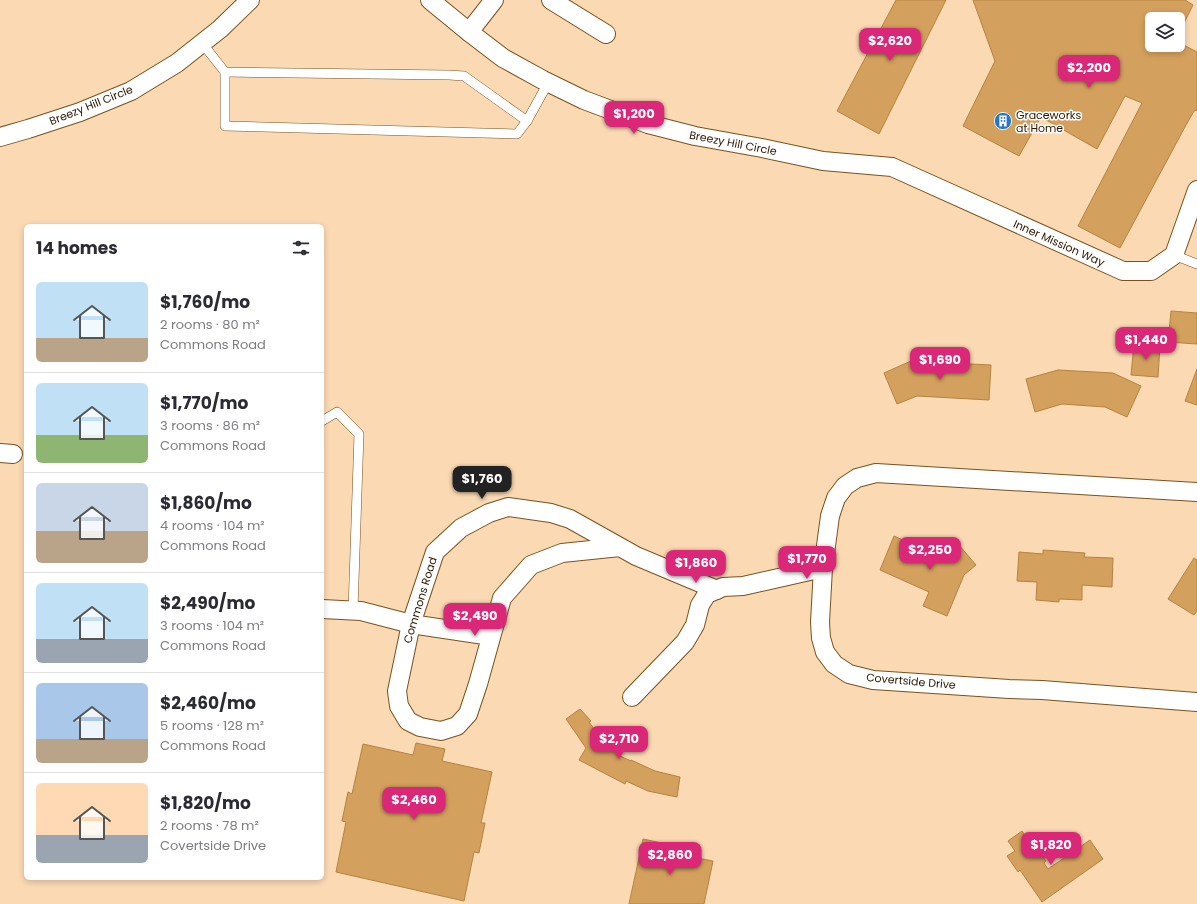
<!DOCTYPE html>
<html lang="en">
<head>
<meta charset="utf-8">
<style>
  :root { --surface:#fff; --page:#f2f2f3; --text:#2b2b33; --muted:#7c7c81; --line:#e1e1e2; --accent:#db2777 }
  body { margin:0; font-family:Poppins,sans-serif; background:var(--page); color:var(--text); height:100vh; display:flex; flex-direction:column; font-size:15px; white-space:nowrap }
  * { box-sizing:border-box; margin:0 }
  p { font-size:13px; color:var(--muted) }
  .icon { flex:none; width:22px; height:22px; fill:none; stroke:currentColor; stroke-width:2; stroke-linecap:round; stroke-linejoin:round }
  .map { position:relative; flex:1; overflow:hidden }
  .sheet { position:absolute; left:24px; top:224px; width:300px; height:656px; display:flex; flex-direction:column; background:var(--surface); border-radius:6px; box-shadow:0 2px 6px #0003 }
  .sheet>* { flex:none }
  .fabs { position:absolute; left:1145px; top:12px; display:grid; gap:8px }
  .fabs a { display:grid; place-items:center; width:40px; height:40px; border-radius:6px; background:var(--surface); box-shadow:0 2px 6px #0003; font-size:20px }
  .price { position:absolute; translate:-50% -34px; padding:0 9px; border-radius:8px; background:var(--accent); color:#fff; font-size:13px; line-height:26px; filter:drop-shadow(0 1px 2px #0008) }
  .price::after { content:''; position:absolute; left:50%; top:24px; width:12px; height:9px; margin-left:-6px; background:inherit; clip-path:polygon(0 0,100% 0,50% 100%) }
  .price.active { background:#222; color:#fff }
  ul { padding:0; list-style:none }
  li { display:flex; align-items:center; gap:12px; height:100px; padding:0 12px }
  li+li { border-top:1px solid var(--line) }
  li span { display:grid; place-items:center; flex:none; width:112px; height:80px; border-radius:6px; color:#555 }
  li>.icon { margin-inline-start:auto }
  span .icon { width:48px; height:48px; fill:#fffc; stroke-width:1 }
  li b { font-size:17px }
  h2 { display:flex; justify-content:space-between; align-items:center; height:48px; padding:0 12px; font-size:17px }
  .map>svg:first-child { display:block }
  .building { fill:#d4a05e; stroke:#b58241 }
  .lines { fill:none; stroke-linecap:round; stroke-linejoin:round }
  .lane-casing { stroke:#78521f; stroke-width:10 }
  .street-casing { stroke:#78521f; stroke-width:20 }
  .lane { stroke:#fff; stroke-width:9 }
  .street { stroke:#fff; stroke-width:18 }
  .labels { text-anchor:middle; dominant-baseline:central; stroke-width:3; stroke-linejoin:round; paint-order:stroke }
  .street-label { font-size:11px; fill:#2a1700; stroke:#fff }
  .poi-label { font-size:11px; fill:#2a1700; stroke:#fff; text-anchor:start }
</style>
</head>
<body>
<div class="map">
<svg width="1197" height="904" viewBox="0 0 1197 904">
  <rect width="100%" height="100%" fill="#fad9b3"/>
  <g class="building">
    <polygon points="896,0 946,0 879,134 837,111"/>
    <polygon points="973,0 1185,0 1193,5 1178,35 1178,19 1152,19 1152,45 1178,45 1178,42 1197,52 1197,110 1194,111 1186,125 1120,248 1078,226 1142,103 1125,96 1097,149 1041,117 1019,156 963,126 995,61"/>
    <polygon points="1171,311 1197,313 1197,344 1168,342"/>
    <polygon points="1134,344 1160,346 1158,377 1131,375"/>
    <polygon points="911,361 991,365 989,400 917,396 897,404 884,373"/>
    <polygon points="1197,369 1197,405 1185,401"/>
    <polygon points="1058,370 1113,373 1141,386 1127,417 1105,407 1062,404 1035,412 1026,379"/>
    <polygon points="894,536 934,554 953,538 976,565 964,575 947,616 923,606 929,592 880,570"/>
    <polygon points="1043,550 1085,553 1084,557 1113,558 1112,587 1082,585 1082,600 1059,599 1059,602 1036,600 1037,582 1017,581 1019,552 1043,554"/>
    <polygon points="1194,558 1197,560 1197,611 1194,615 1168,599"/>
    <polygon points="580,709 591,721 589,722 597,733 601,732 607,734 608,737 608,742 622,750 620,756 631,761 631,760 655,771 680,777 677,797 648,791 626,781 625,784 579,760 586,748 566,719"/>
    <polygon points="416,743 445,749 442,761 492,772 481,823 485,823 479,853 474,852 464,901 336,872 346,822 342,821 348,792 352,794 363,744 413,755"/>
    <polygon points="1022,831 1038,854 1040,853 1046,861 1044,863 1048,869 1090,840 1103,859 1042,902 1020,870 1018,872 1007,856 1015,851 1008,841"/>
    <polygon points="643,839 699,851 697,858 713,861 704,904 629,904"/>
  </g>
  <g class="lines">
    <defs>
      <g id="lane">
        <polyline points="202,43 225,72 449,75 464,76 527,121 548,83"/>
        <polyline points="225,72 225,126 517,134 527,121"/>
        <polyline points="1174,255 1197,264"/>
        <polyline points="322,421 337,412 359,434 353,610"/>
      </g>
      <g id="street">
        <polyline points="430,0 469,32 503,58 543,80 584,100 648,124 695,136 762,148 823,161 892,167 1123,271 1151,271 1174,255 1197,190"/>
        <polyline points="551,0 606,34"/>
        <polyline points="469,32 494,0"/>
        <polyline points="0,137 28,129 80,112 131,91 177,63 220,29 250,0"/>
        <polyline points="0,453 13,454"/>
        <polyline points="1197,492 876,473 857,478 845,486 836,498 830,516 823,568 820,622 821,638 825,652 834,664 849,674 873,680 1009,689 1042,690 1197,702"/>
        <polyline points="620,547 562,553 531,565 502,598 478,684 468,714 457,726 441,731 420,727 408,721 399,706 397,691 411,624 435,552 461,528 489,513 508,507 551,513 570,519 620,547 636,556 717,590"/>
        <polyline points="322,609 361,611 411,624 491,636"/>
        <polyline points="632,697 685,642 695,625 700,605 707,594 723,587 743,586 823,568"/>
      </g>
    </defs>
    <use href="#lane" class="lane-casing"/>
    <use href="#street" class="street-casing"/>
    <use href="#lane" class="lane"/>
    <use href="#street" class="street"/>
  </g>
  <defs>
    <symbol id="building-disc" viewBox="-11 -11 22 22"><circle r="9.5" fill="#2477c6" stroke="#fff"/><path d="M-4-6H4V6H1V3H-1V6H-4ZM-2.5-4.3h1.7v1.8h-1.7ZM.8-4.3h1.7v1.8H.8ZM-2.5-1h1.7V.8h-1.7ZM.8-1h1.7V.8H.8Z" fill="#fff"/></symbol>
  </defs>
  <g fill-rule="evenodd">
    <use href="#building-disc" x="993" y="111" width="20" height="20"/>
  </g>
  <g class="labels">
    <g class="street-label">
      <text transform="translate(91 105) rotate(-22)">Breezy Hill Circle</text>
      <text transform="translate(733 143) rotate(11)">Breezy Hill Circle</text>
      <text transform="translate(1059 243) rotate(24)">Inner Mission Way</text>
      <text transform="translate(420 600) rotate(-73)">Commons Road</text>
      <text transform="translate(911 681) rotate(5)">Covertside Drive</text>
    </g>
    <g class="poi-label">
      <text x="1016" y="115">Graceworks<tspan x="1016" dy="13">at Home</tspan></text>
    </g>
  </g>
</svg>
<div class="fabs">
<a><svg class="icon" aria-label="layers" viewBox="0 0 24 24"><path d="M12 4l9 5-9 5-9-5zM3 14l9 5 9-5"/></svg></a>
</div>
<b class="price" style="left:890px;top:62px">$2,620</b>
<b class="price" style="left:1089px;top:89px">$2,200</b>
<b class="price" style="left:634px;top:135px">$1,200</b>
<b class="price" style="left:1146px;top:361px">$1,440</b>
<b class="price" style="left:940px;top:381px">$1,690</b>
<b class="price active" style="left:482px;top:500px">$1,760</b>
<b class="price" style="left:930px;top:571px">$2,250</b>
<b class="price" style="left:807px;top:580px">$1,770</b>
<b class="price" style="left:696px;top:584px">$1,860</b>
<b class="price" style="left:475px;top:637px">$2,490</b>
<b class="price" style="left:619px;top:760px">$2,710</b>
<b class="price" style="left:414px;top:821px">$2,460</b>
<b class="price" style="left:1051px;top:866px">$1,820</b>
<b class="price" style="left:670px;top:876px">$2,860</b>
<section class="sheet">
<h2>14 homes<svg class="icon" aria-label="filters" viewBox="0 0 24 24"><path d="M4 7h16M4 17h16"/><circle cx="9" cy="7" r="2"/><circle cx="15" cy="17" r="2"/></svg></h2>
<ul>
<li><span style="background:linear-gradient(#bfe0f5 70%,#b9a48a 0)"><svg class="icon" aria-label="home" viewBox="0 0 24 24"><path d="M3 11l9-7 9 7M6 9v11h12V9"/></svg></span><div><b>$1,760/mo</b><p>2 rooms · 80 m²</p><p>Commons Road</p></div></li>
<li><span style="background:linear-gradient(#bfe0f5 65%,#8fb573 0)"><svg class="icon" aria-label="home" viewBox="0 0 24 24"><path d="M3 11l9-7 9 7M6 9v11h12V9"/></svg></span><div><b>$1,770/mo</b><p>3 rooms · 86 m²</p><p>Commons Road</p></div></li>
<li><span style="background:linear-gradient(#c9d6e8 60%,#b9a48a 0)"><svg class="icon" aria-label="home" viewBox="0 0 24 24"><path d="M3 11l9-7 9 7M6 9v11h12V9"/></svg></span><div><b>$1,860/mo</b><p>4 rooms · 104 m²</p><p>Commons Road</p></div></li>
<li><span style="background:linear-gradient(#bfe0f5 70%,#9aa5b1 0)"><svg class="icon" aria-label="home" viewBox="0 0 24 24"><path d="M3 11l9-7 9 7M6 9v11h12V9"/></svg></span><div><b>$2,490/mo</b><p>3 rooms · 104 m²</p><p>Commons Road</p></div></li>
<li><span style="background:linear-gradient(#a9c7e8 70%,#b9a48a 0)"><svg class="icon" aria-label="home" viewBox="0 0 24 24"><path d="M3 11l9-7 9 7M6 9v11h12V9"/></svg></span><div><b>$2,460/mo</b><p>5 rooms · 128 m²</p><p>Commons Road</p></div></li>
<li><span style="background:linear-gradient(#ffd9b3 65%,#9aa5b1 0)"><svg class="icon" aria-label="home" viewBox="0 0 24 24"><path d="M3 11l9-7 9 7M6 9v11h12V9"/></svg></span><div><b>$1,820/mo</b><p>2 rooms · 78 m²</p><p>Covertside Drive</p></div></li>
</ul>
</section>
</div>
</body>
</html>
